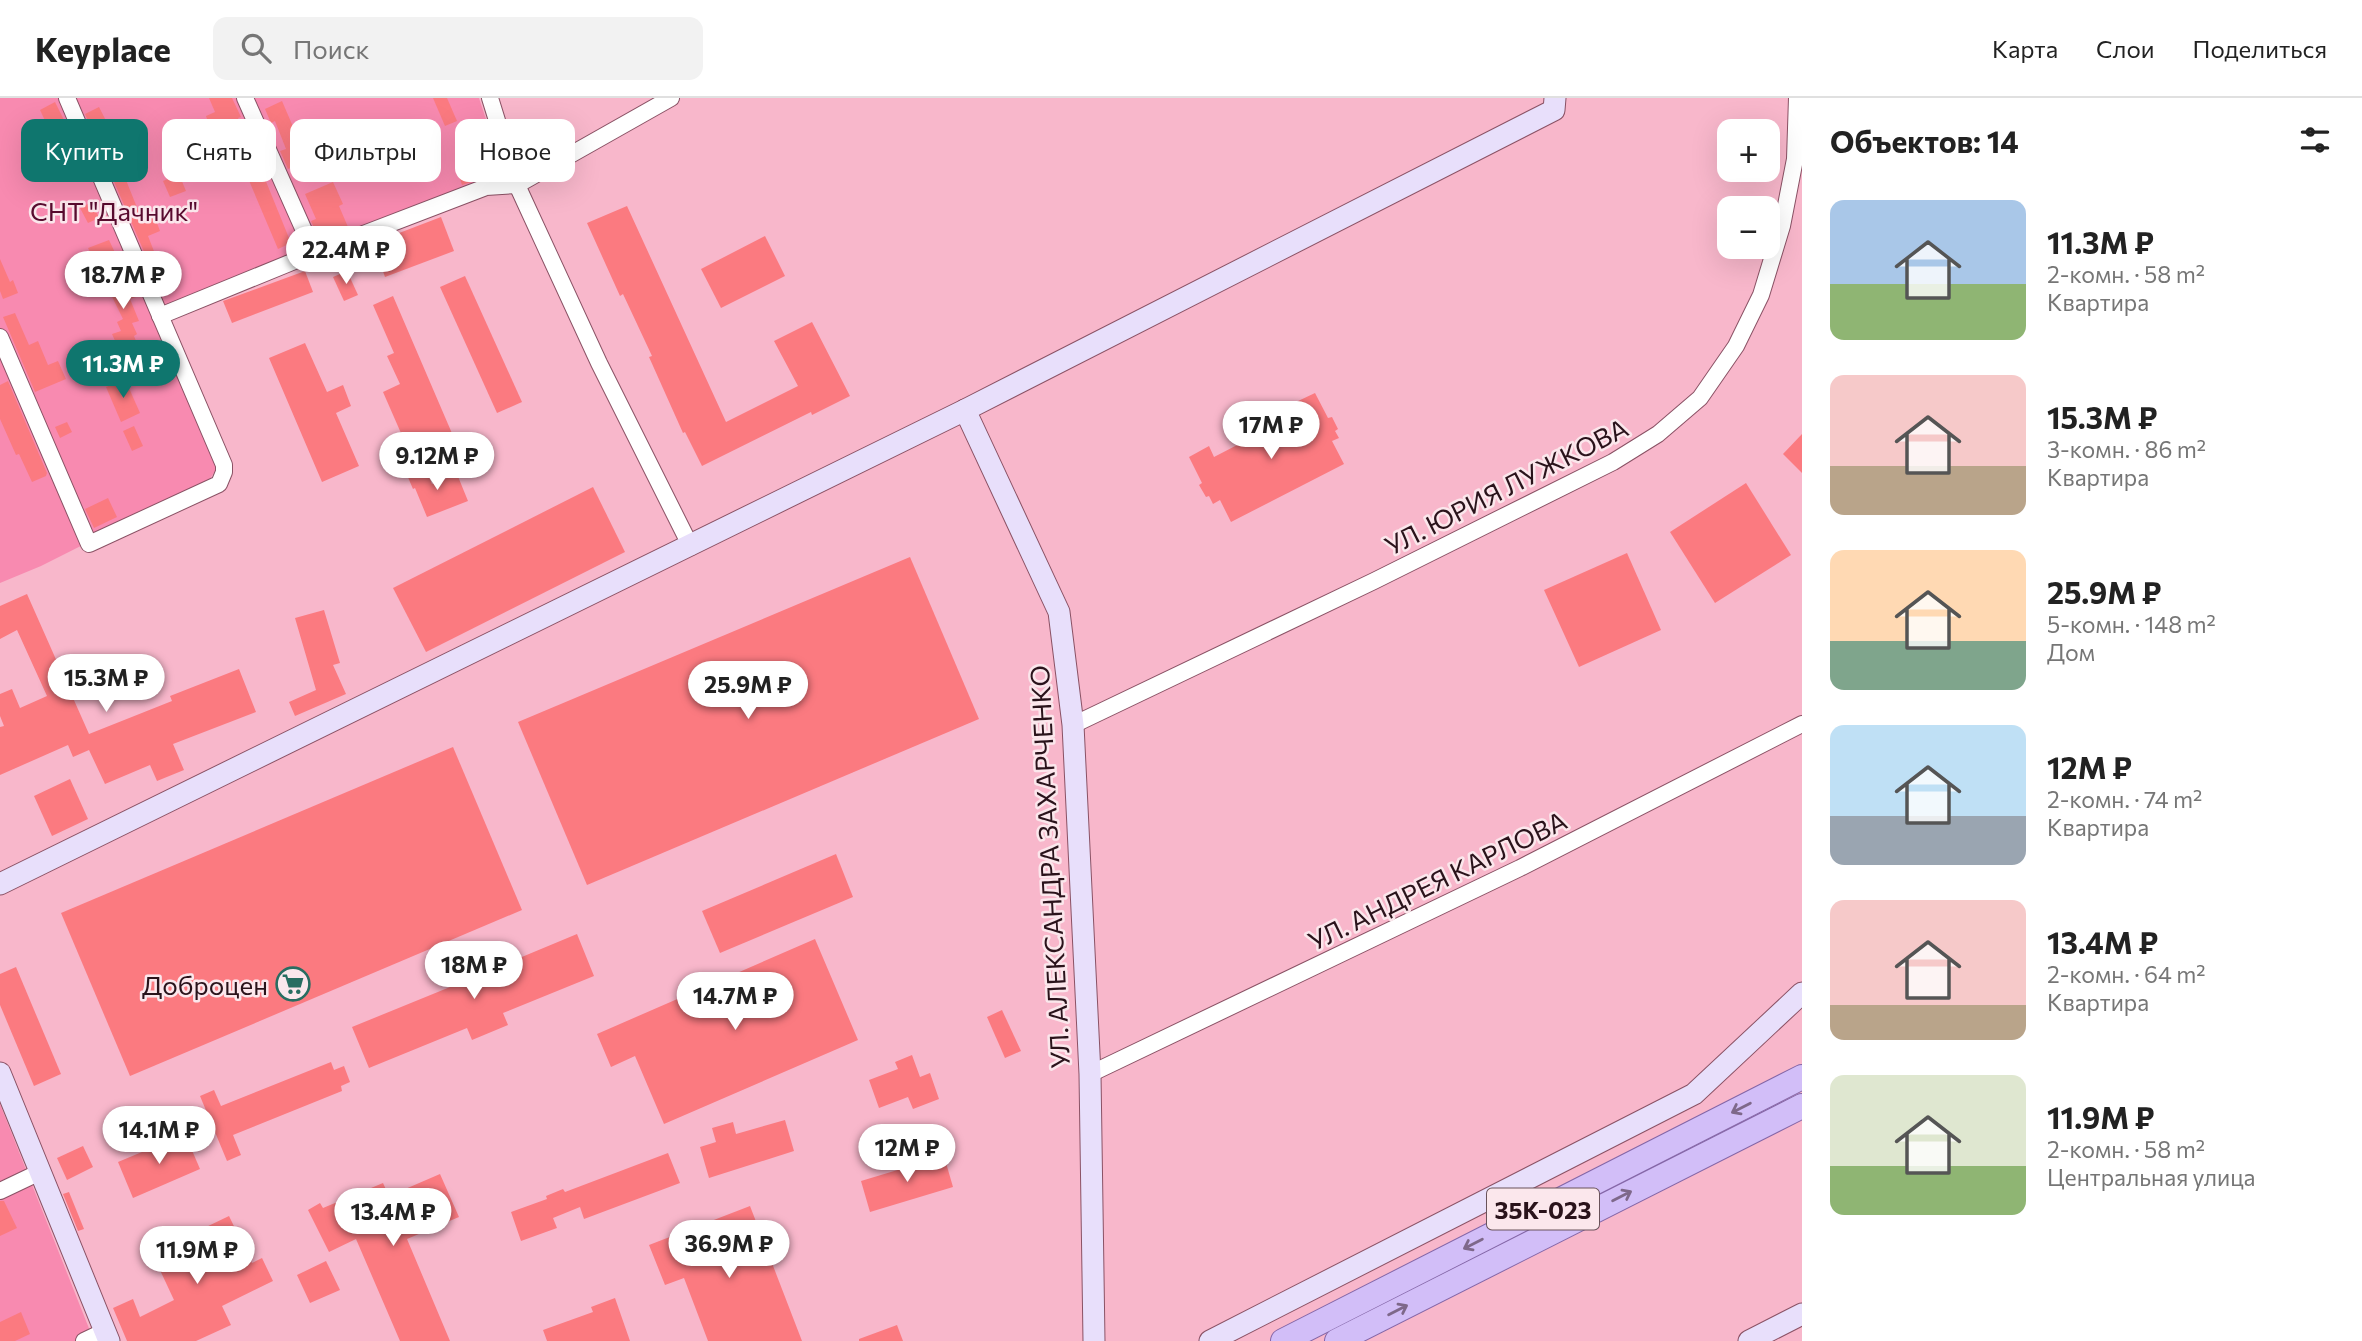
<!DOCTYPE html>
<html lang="ru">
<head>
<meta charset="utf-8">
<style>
  :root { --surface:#fff; --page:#f2f2f2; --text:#222; --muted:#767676; --line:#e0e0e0; --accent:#0f766e }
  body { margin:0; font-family:Commissioner,sans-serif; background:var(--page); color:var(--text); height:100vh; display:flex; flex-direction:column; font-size:26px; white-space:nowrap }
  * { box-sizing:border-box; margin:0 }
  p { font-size:23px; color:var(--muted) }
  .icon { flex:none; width:38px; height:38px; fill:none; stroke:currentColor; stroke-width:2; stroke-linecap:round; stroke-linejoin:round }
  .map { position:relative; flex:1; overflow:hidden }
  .drawer { display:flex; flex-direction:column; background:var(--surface); width:560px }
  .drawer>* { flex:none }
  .hud { position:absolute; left:21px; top:21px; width:665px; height:63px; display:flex; gap:14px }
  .buttons { position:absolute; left:1717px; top:21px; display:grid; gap:14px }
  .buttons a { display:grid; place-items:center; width:63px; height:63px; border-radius:14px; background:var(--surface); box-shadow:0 7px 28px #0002; font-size:35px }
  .price { position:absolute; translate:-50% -60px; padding:0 16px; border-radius:24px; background:#fff; color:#222; font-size:23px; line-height:46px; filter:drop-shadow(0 2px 4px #0008) }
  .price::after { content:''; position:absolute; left:50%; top:42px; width:21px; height:16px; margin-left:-10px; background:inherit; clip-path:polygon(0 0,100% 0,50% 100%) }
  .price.current { background:var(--accent); color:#fff }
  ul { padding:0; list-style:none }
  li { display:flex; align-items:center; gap:21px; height:175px; padding:0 28px }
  li span { display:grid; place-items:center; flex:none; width:196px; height:140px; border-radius:14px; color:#555 }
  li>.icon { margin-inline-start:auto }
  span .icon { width:84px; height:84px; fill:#fffc; stroke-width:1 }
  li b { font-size:30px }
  h2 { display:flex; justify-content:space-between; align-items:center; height:84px; padding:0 28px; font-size:30px }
  .chip { padding:0 24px; border-radius:14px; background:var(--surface); box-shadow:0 7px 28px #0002; font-size:24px; line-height:63px }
  .chip.current { background:var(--accent); color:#fff }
  header { display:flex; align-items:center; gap:42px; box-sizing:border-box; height:98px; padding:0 35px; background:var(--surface); border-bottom:2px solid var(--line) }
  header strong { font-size:33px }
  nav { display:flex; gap:38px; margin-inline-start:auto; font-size:24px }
  .search { width:490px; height:63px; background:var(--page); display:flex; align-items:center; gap:18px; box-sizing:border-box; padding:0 24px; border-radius:14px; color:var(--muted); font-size:26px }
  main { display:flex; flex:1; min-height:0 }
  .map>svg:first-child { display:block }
  .green { fill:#f88ab0 }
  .building { fill:#fb7a80 }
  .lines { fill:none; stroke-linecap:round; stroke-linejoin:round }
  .street-casing { stroke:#8a5265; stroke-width:18 }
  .secondary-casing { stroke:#8a5265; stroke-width:23 }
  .primary-casing { stroke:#8466a7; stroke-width:26 }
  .street { stroke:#fff; stroke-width:16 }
  .secondary { stroke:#e8dffb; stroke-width:21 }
  .primary { stroke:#d2bef8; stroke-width:24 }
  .oneway { stroke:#7e688a }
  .labels { text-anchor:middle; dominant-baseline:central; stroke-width:5; stroke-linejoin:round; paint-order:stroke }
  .shield { fill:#fbe7ec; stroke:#69535a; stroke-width:2 }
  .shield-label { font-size:24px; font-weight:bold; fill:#2a131b }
  .park-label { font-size:26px; fill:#590b2f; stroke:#fbe7ec }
  .street-label { font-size:26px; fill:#2a131b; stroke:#fbe7ec }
  .poi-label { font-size:26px; fill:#2a131b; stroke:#fbe7ec; text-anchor:end }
</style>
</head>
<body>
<header>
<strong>Keyplace</strong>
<div class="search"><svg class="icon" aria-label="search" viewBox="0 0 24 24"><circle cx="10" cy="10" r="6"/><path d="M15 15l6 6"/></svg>Поиск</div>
<nav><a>Карта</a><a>Слои</a><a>Поделиться</a></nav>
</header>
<main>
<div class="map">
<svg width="1802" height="1243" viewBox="0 0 1802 1243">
  <rect width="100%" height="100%" fill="#f8b7cb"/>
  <g class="green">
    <polygon points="0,0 479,0 504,75 153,218 217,370 208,384 41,468 0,485"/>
    <polygon points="0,1006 94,1243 0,1243"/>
  </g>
  <g class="building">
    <polygon points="209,0 232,0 241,19 238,20 257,63 261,61 269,79 265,81 291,145 278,151 225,26 211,32 206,18 215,14"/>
    <polygon points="433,0 447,0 457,23 445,28"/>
    <polygon points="282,3 300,45 311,40 319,58 288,71 280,53 286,51 275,23 271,25 265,11"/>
    <polygon points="55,4 64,22 48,29 40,12"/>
    <polygon points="99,9 122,54 116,57 142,122 154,117 160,133 148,138 159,166 151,170 85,16"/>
    <polygon points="480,57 489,78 462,87 455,67"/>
    <polygon points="179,76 186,93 170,99 163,83"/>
    <polygon points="333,84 343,106 339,108 348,129 319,141 311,123 316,121 305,96"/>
    <polygon points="92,104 99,120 88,125 80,110"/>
    <polygon points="627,108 726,324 798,288 774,243 812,224 850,298 812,317 811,314 702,368 685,334 683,335 649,259 652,258 623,196 620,198 587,125"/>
    <polygon points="441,119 454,153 385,179 373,145"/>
    <polygon points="765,138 785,178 721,210 701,171"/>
    <polygon points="109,142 136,199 130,201 139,223 132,225 137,236 134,238 143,260 156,254 161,266 149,272 150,275 133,283 112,236 121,233 117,224 123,221 88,150"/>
    <polygon points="0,161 10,184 13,182 18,195 3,201 0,193"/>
    <polygon points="305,173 313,194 232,225 223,203"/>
    <polygon points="347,173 358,197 344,203 333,179"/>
    <polygon points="465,178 522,304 497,315 440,189"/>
    <polygon points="393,198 454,340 411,358 383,294 400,286 387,258 394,255 373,207"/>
    <polygon points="15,215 29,247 38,243 48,267 58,263 66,281 35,294 3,219"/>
    <polygon points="305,245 327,294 343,287 351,308 336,315 359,368 322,384 269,260"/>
    <polygon points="125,281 140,315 121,324 106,289"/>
    <polygon points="8,283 47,375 46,378 32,384 19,356 16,357 0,321 0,287"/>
    <polygon points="1315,295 1328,320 1332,319 1338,331 1335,333 1339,340 1332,343 1344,366 1231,424 1220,402 1213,406 1209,398 1206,399 1199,387 1202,385 1189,359 1209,348 1214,359 1301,314 1296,304"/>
    <polygon points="67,324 72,334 60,340 55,329"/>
    <polygon points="134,328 143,348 132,353 123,333"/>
    <polygon points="1802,336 1802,375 1783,356"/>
    <polygon points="425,370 432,386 457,376 468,403 427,419 415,390 413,391 407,377"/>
    <polygon points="1746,385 1791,457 1715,505 1670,434"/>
    <polygon points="593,389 625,454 426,554 393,490"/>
    <polygon points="108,400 117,419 94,430 85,411"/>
    <polygon points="1627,455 1661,532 1579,569 1544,492"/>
    <polygon points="910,459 979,621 587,787 518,624"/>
    <polygon points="27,496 89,636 172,603 170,598 239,571 256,614 173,646 184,672 157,683 150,667 105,686 89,652 73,659 68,647 0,677 0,629 4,628 0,618 0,596 12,591 20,610 47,598 17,532 0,541 0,508"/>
    <polygon points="324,512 340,565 333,567 346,596 295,618 289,604 316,592 295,520"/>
    <polygon points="453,649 522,812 130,978 61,815"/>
    <polygon points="70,681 88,721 52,738 34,698"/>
    <polygon points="836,756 853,799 720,855 702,813"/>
    <polygon points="577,836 594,878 503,915 508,927 472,942 467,930 369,970 352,929 455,887 453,880 502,860 505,866"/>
    <polygon points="815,841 858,942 664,1026 635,958 611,969 597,936"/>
    <polygon points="16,869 61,976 34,988 0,907 0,876"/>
    <polygon points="1002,912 1021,953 1005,960 987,919"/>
    <polygon points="912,957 920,979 930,975 939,1001 913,1011 908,999 879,1010 869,982 898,971 895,964"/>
    <polygon points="331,964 334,972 344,968 350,984 341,988 342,993 233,1037 241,1057 227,1063 200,998 214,992 221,1008"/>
    <polygon points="785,1022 794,1053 709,1080 700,1049 716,1044 712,1030 733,1024 736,1036"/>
    <polygon points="185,1036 200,1071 133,1100 118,1064"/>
    <polygon points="83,1048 93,1069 67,1082 57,1060"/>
    <polygon points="668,1055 680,1085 584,1121 580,1109 553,1120 557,1130 521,1143 511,1114 547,1101 546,1098 563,1091 565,1094"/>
    <polygon points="944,1058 953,1089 870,1114 861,1083"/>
    <polygon points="440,1076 459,1119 407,1141 450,1243 400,1243 356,1141 329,1154 308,1112 320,1105 323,1110 383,1085 389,1098"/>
    <polygon points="69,1094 84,1131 78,1133 63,1096"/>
    <polygon points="0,1103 4,1103 17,1130 0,1138"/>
    <polygon points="750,1108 802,1243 708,1243 684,1180 665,1187 649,1147"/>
    <polygon points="229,1118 252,1165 262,1160 273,1183 222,1208 231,1227 196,1243 127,1243 113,1210 133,1201 140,1219 174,1202 152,1155"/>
    <polygon points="326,1163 340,1192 310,1205 297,1177"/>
    <polygon points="615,1200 630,1243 547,1243 543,1232 593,1214 591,1209"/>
    <polygon points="21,1214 30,1236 15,1243 0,1243 0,1224"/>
    <polygon points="897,1227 903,1243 859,1243 859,1241"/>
  </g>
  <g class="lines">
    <defs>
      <g id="street">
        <polyline points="245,0 314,155"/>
        <polyline points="490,0 517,87 599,265 691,449"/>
        <polyline points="160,218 314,155 486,89 517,87 671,0"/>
        <polyline points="0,239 89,446 219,386 224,374 224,367 67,0"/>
        <polyline points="1073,627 1374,483 1613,364 1658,336 1700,300 1736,248 1761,197 1782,128 1795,61 1797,0"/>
        <polyline points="1090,976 1520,770 1802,626"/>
        <polyline points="0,1093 40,1074"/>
        <polyline points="84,1243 105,1233"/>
      </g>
      <g id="secondary">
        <polyline points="965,312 1059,514 1073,627 1090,976 1094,1243"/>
        <polyline points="0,786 965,312 1554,12 1555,0"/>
        <polyline points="0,975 109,1243"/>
        <polyline points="1210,1243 1694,996 1802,895"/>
        <polyline points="1749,1243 1802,1216"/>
      </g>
      <g id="primary">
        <polyline points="1283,1243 1802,979"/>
        <polyline points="1337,1243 1802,1008"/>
      </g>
    </defs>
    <use href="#street" class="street-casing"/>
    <use href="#secondary" class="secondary-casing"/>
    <use href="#primary" class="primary-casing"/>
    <use href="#street" class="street"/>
    <use href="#secondary" class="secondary"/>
    <use href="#primary" class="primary"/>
  </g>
  <defs><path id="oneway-shaft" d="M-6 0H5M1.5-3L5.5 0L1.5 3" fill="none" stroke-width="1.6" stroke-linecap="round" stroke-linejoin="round" transform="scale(1.75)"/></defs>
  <g class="oneway">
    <use href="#oneway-shaft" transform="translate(1741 1010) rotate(153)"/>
    <use href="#oneway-shaft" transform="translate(1622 1098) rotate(-27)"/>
    <use href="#oneway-shaft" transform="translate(1473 1146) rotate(153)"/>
    <use href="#oneway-shaft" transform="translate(1398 1212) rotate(-27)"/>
  </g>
  <defs>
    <symbol id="supermarket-ring" viewBox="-11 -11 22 22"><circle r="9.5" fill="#fbe7ec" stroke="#286d61" stroke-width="1.5"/><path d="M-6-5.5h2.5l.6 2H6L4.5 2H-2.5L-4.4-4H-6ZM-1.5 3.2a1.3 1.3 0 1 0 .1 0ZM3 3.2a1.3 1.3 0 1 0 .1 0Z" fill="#286d61"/></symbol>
  </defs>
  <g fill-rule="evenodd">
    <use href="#supermarket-ring" x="274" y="867" width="38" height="38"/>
  </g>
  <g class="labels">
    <rect class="shield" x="1487" y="1090.5" width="112" height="41" rx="5"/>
    <g class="shield-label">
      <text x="1543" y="1111">35К-023</text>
    </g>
    <g class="park-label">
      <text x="114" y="112">СНТ "Дачник"</text>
    </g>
    <g class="street-label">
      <text transform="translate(1506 388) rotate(-27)">УЛ. ЮРИЯ ЛУЖКОВА</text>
      <text transform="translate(1049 769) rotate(-93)">УЛ. АЛЕКСАНДРА ЗАХАРЧЕНКО</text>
      <text transform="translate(1437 782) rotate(-26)">УЛ. АНДРЕЯ КАРЛОВА</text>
    </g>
    <g class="poi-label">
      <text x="268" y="886">Доброцен</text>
    </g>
  </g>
</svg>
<div class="buttons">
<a>+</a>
<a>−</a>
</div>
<b class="price" style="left:346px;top:188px">22.4M ₽</b>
<b class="price" style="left:123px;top:213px">18.7M ₽</b>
<b class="price current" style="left:123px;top:302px">11.3M ₽</b>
<b class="price" style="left:1271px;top:363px">17M ₽</b>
<b class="price" style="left:437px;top:394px">9.12M ₽</b>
<b class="price" style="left:106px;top:616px">15.3M ₽</b>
<b class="price" style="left:748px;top:623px">25.9M ₽</b>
<b class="price" style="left:474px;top:903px">18M ₽</b>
<b class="price" style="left:735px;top:934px">14.7M ₽</b>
<b class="price" style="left:159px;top:1068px">14.1M ₽</b>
<b class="price" style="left:907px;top:1086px">12M ₽</b>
<b class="price" style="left:393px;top:1150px">13.4M ₽</b>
<b class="price" style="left:729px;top:1182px">36.9M ₽</b>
<b class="price" style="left:197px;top:1188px">11.9M ₽</b>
<div class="hud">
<a class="chip current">Купить</a>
<a class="chip">Снять</a>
<a class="chip">Фильтры</a>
<a class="chip">Новое</a>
</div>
</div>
<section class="drawer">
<h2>Объектов: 14<svg class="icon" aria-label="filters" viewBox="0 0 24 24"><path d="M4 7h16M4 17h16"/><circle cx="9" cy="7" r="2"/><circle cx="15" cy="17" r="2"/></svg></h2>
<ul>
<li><span style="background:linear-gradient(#a9c7e8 60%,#8fb573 0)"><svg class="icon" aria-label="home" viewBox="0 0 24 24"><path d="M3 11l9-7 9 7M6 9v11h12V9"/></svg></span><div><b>11.3M ₽</b><p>2-комн. · 58 m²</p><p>Квартира</p></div></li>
<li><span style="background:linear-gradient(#f6c9c9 65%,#b9a48a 0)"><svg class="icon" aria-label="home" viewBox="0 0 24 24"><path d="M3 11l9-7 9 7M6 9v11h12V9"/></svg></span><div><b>15.3M ₽</b><p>3-комн. · 86 m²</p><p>Квартира</p></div></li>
<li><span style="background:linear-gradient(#ffd9b3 65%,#7fa58c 0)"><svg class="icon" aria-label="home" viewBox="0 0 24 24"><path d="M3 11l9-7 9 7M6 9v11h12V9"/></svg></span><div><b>25.9M ₽</b><p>5-комн. · 148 m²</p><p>Дом</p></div></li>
<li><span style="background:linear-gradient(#bfe0f5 65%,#9aa5b1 0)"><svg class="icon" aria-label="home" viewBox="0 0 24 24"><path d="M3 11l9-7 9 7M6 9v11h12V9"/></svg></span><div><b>12M ₽</b><p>2-комн. · 74 m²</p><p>Квартира</p></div></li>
<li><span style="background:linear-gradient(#f6c9c9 75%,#b9a48a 0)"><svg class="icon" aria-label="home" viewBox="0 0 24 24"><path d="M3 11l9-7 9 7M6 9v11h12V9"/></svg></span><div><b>13.4M ₽</b><p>2-комн. · 64 m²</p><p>Квартира</p></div></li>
<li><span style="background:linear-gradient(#dfe7d0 65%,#8fb573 0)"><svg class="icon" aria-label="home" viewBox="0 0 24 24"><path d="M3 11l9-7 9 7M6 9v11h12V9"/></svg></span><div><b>11.9M ₽</b><p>2-комн. · 58 m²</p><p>Центральная улица</p></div></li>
</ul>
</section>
</main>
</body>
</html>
